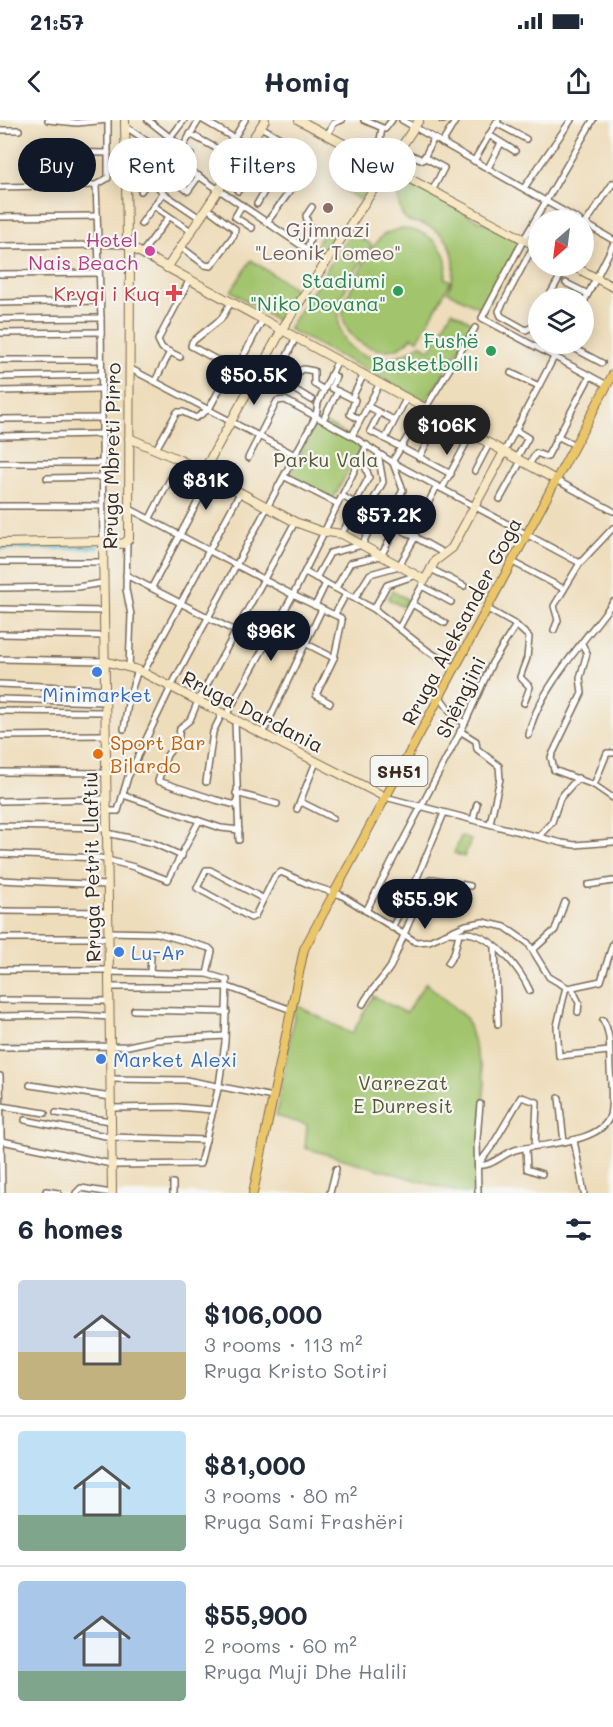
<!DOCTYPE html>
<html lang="en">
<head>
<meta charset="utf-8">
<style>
  :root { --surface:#fff; --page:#f2f2f3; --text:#1f2937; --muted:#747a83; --line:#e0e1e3; --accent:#111827 }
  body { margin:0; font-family:Mali,sans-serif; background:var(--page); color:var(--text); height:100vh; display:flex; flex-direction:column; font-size:22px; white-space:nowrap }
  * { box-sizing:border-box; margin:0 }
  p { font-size:20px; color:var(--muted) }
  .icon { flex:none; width:33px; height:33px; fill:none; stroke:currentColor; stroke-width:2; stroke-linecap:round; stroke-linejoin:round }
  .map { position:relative; height:1073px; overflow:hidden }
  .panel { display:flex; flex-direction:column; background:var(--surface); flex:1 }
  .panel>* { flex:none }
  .guide { position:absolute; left:18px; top:18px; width:578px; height:54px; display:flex; gap:12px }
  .needle { width:39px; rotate:208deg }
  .controls { position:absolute; left:528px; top:90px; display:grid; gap:12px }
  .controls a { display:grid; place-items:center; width:66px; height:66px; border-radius:50%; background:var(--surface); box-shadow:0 3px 15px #0003; font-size:30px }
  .price { position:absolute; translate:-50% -51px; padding:0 14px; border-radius:21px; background:var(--accent); color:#fff; font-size:20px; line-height:39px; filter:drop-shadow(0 2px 3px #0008) }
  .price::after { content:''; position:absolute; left:50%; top:36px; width:18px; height:14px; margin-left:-9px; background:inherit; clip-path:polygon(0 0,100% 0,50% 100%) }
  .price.on { background:#222; color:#fff }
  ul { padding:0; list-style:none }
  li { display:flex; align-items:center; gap:18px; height:150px; padding:0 18px }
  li+li { border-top:2px solid var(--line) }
  li span { display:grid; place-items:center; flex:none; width:168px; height:120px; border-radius:6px; color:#555 }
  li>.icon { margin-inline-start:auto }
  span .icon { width:72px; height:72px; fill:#fffc; stroke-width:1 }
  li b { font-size:26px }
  h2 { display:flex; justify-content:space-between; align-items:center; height:72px; padding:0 18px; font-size:26px }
  .tag { padding:0 21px; border-radius:27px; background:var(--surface); box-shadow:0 3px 15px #0003; font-size:21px; line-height:54px }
  .tag.on { background:var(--accent); color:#fff }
  .status { display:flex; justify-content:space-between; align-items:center; height:42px; padding:0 30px; background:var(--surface); direction:ltr }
  .status svg { height:16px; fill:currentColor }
  header { display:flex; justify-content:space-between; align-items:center; height:78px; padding:0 18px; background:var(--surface); font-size:27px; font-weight:800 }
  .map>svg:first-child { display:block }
  .green { fill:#a2c46d; stroke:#6e7746; stroke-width:1.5 }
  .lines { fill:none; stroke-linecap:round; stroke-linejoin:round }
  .canal { stroke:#43aec2; stroke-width:4.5 }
  .street-casing { stroke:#7a6955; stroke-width:8 }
  .secondary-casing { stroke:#7a6955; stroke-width:10 }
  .primary-casing { stroke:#7a6955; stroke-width:10 }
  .street { stroke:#fff; stroke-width:5 }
  .secondary { stroke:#f7e8c3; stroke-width:8 }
  .primary { stroke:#ebc669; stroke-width:8 }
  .education-dot { fill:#8d6e63; stroke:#f6f6f2; stroke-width:2 }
  .hotel-dot { fill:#d1479c; stroke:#f6f6f2; stroke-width:2 }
  .leisure-dot { fill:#2e9e5b; stroke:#f6f6f2; stroke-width:2 }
  .health-dot { fill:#e0444e; stroke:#f6f6f2; stroke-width:2 }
  .shop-dot { fill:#3f7fe0; stroke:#f6f6f2; stroke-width:2 }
  .food-dot { fill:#e8710a; stroke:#f6f6f2; stroke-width:2 }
  .labels { text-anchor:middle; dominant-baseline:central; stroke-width:4.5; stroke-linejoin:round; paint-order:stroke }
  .shield { fill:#f6f6f2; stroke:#73675e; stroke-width:1.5 }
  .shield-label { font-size:18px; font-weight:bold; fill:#3b2a1e }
  .education-label { font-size:20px; fill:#785e54; stroke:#f6f6f2 }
  .hotel-label { font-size:20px; fill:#b23c85; stroke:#f6f6f2; text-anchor:end }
  .leisure-label { font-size:20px; fill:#27864d; stroke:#f6f6f2; text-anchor:end }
  .health-label { font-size:20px; fill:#be3a42; stroke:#f6f6f2; text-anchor:end }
  .street-label { font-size:20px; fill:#3b2a1e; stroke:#f6f6f2 }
  .park-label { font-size:20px; fill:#5a5836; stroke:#f6f6f2 }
  .shop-label { font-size:20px; fill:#366cbe; stroke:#f6f6f2; text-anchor:start }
  .food-label { font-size:20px; fill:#c56008; stroke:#f6f6f2; text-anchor:start }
</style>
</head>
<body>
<div class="status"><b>21:57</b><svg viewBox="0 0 49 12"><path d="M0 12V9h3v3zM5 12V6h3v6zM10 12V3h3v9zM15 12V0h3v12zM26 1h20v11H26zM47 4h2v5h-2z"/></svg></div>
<header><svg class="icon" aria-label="back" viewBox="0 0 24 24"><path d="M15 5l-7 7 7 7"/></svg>Homiq<svg class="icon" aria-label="share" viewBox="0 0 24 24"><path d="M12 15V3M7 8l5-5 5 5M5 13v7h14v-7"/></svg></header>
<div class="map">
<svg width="613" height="1073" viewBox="0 0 613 1073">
  <rect width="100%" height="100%" fill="#f6f6f2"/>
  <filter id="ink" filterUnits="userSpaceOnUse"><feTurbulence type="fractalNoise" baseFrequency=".0167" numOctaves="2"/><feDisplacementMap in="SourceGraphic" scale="12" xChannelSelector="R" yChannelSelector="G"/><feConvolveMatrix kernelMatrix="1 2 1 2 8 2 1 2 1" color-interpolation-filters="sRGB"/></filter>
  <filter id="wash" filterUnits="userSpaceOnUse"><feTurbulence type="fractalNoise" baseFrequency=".008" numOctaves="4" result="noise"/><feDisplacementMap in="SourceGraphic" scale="24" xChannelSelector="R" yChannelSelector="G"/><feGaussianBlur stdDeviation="1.35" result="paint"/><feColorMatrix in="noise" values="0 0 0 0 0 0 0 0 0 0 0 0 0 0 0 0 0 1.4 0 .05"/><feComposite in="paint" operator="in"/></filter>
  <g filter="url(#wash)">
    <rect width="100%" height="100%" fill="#edb"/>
    <g class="green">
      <polygon points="352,49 372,61 360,80 341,68"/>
      <path d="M 396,57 L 520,122 L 484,190 L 448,172 C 460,144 455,114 422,104 C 414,102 406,103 402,94 C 397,84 398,68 396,57 Z"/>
      <path d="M 399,109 C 427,108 453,129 445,158 L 451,161 L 418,220 L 412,217 C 393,243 344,227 343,194 C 343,179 371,127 382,116 C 387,112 393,111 399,109 Z"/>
      <polygon points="325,111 334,117 325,132 315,126"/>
      <path d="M 351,112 L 372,125 C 360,145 340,169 339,192 C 335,239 387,251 420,224 L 430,230 L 452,191 L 475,204 L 427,279 L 423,280 L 288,209 Z"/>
      <polygon points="251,140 300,172 280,203 231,171"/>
      <polygon points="318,299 363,323 333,379 289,356"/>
      <polygon points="392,471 407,479 403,487 388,479"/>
      <polygon points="461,716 471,720 464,737 454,733"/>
      <polygon points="426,863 467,899 485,962 476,1073 461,1073 305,1028 307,1005 276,996 296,885 352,914 373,876 406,893"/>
    </g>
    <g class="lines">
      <g class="canal">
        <polyline points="0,428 98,427"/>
        <polyline points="0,930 17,929"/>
      </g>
    </g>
  </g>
  <g filter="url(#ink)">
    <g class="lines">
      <defs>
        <g id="street">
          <polyline points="48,0 77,3 108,0"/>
          <polyline points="148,0 182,27"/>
          <polyline points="203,0 248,26"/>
          <polyline points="364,0 385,9 392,0"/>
          <polyline points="402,0 579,100"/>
          <polyline points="442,0 443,0"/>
          <polyline points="593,0 524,119 482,198 607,265"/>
          <polyline points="496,3 526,19"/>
          <polyline points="261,7 301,30"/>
          <polyline points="129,9 327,143"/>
          <polyline points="0,10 19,10"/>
          <polyline points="190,14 225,33 268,65 257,84"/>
          <polyline points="327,15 334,3 342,0"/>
          <polyline points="489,15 515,31"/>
          <polyline points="171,17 184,0"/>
          <polyline points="234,18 245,0"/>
          <polyline points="442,23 456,0"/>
          <polyline points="379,25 382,9"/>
          <polyline points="400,30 423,40 434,18"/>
          <polyline points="42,37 49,36 51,32 108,33"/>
          <polyline points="424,37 444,48 432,71"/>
          <polyline points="175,40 199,0"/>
          <polyline points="474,41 498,0"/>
          <polyline points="185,47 191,35"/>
          <polyline points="488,48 501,23"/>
          <polyline points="158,49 188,71 199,56"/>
          <polyline points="151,58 163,73 200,98"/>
          <polyline points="262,61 287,24"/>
          <polyline points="0,67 96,65"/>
          <polyline points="524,68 571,0"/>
          <polyline points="141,71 168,36"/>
          <polyline points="238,71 274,16"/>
          <polyline points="242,85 235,97 252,108"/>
          <polyline points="154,86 191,111"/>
          <polyline points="0,97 97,96"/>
          <polyline points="267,102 293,67"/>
          <polyline points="584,103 613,120"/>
          <polyline points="141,104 163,73"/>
          <polyline points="585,104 613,63"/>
          <polyline points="99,124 130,125"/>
          <polyline points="534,125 499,191 501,196 526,210 534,206 538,197"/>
          <polyline points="0,126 99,125"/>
          <polyline points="181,127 205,145 211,146 234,115 235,109 207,88"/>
          <polyline points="307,130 311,116 306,96 312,87"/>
          <polyline points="141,134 169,97"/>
          <polyline points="0,154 99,153"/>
          <polyline points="566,163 588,174"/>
          <polyline points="548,178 566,146"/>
          <polyline points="584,182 613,125"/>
          <polyline points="0,183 100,181"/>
          <polyline points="230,184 221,199 192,222 191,226 254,260"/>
          <polyline points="0,199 101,198"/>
          <polyline points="0,213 101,212"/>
          <polyline points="295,219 286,238 287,243 299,251 303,249 314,251 314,264 324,270"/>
          <polyline points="566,224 602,243"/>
          <polyline points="180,237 162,228 158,220 189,161"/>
          <polyline points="0,240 101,240"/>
          <polyline points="129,248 295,335"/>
          <polyline points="236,250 262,201"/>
          <polyline points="299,251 292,268 312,280"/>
          <polyline points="511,253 539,266"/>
          <polyline points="331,254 336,257 331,268 355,280 350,294 360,300"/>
          <polyline points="0,257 101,255"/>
          <polyline points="155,261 170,232"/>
          <polyline points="0,271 101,269"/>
          <polyline points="352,278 363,256"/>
          <polyline points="367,286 394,300"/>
          <polyline points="379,293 370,311 451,354"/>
          <polyline points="0,299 102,298"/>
          <polyline points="323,300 338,271"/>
          <polyline points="515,310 528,318 516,339"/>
          <polyline points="0,316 102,314"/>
          <polyline points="352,316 379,265"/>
          <polyline points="557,316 575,325"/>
          <polyline points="452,318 458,307"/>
          <polyline points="385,319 406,279"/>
          <polyline points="156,329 177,292 183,292 196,298 209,289 231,248"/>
          <polyline points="504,332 561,224"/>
          <polyline points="248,338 277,281 285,280 352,316 392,342 580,443"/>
          <polyline points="419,338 437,304"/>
          <polyline points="392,342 475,208"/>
          <polyline points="0,343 102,343"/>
          <polyline points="529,345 536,333 547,337 590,256"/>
          <polyline points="475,351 489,324"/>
          <polyline points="285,357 338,384"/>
          <polyline points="47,358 102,357"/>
          <polyline points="556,360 613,391"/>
          <polyline points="442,369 471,314"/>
          <polyline points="342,376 445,434"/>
          <polyline points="500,379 521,341"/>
          <polyline points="355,383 369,357 362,337"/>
          <polyline points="0,386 102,386"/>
          <polyline points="130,389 293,475 341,498 342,501 334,538 316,575 330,583"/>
          <polyline points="368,390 383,362 378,333"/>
          <polyline points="150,398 180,340"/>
          <polyline points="387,400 403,370 393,343"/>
          <polyline points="342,414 357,384"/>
          <polyline points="412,414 437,366"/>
          <polyline points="103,421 101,198 96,65 108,58 108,0"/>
          <polyline points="127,422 126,469 131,495 129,547"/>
          <polyline points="511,441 564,469"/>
          <polyline points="0,442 103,442"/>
          <polyline points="431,449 464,466"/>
          <polyline points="305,452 374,489 428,531 455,548"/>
          <polyline points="126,455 266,527"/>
          <polyline points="316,458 330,433 362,425 377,395"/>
          <polyline points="422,466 451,482"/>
          <polyline points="152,467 211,357"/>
          <polyline points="0,468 77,467 103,463"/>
          <polyline points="336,468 350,443 381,436 397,406"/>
          <polyline points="355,478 370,454 399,446 416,416"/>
          <polyline points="412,484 445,503"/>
          <polyline points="315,486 326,463"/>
          <polyline points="486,488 516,505 529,517 527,538 520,557 530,567 524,583"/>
          <polyline points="0,489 104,491"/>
          <polyline points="374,489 387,465 417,455"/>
          <polyline points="335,494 346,474"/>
          <polyline points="399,508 425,460"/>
          <polyline points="554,510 558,500 554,486 580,443 613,408"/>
          <polyline points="0,514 104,516"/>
          <polyline points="305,523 334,538"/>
          <polyline points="582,524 587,533 580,558 582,573 551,637 554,650 594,665 613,678"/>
          <polyline points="0,539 104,541"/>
          <polyline points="143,553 240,373"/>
          <polyline points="0,564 104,569"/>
          <polyline points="440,577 455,598 465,603"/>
          <polyline points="0,579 105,582"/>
          <polyline points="0,591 105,592"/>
          <polyline points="226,596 293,475 367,325"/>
          <polyline points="235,601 239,720"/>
          <polyline points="124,609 129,577 138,550"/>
          <polyline points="460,611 476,621 477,629 499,646 500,659 490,703"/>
          <polyline points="262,615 322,489"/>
          <path d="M 529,615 C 535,574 588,517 613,482"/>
          <polyline points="0,616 105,615"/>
          <polyline points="0,652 106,653"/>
          <polyline points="206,662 213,612 222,594"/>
          <polyline points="594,665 607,633 613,633"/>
          <polyline points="236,673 277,684"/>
          <polyline points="123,675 221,708 239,710"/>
          <polyline points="385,677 562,723 575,725 613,722"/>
          <polyline points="0,681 106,679"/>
          <polyline points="301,682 333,698"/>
          <polyline points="236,685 216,680 158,661 167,635 178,622 180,608 190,600 198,581 295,402"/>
          <polyline points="297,689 316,642"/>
          <polyline points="106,691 118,691 128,657 171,567 316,296 318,283 337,242"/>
          <polyline points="473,700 477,684"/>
          <polyline points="0,706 106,708"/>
          <polyline points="107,713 153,723 182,736"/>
          <polyline points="539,716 552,702 560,678 578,658"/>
          <polyline points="0,734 100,738 134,747 168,760 199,701"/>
          <polyline points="0,760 107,765"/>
          <polyline points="588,765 613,761"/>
          <polyline points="262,778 210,750 206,750 197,768 251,798 255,796 275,756 281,752 310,765 341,775 416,822 429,821 466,805 483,802 505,807 528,823 549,857 568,868 601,861 613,823"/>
          <polyline points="0,791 108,792"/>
          <polyline points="366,791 465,603 492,543 516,505"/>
          <polyline points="392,808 417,758 444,693"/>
          <polyline points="108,812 157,813 209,828 212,831 207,854"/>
          <path d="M 449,813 C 457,814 466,812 473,814 C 498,821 520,849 530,871"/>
          <polyline points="0,818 108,818"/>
          <polyline points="495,828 498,904"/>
          <polyline points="534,829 555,810 565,782"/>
          <polyline points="448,843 454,834 459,814"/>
          <polyline points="0,850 108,850"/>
          <polyline points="150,853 151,836"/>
          <polyline points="109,867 228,867 289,889"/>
          <polyline points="566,867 557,906 559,936 609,931"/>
          <polyline points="572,868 579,883 578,892"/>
          <polyline points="0,880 110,881"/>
          <path d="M 363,884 C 370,869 382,861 391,846 L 426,762 L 433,759 L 470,766"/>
          <polyline points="134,890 227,892"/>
          <polyline points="0,896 76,895 110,897"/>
          <polyline points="0,927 128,926 156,920 225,916"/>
          <polyline points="0,956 2,1073"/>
          <polyline points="111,959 186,960 273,977"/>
          <polyline points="30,965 111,977"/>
          <polyline points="559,978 564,1022"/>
          <polyline points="1,986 45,993"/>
          <polyline points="111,988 177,987 213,990"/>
          <polyline points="56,993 111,1001"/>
          <polyline points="25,1000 111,1017 206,1020"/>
          <polyline points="574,1020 584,1073"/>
          <polyline points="2,1021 116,1045 200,1044 219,965 225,922 227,860 207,854 108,852"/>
          <polyline points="526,1028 527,1049 542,1054"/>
          <path d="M 478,1045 C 492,1048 505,1031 519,1029 C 542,1024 603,1023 610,995 C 613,981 611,963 610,949 C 609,931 612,915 603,900"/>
          <polyline points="478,1045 492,1026 521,977 537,982 535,1026"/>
          <polyline points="46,1071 58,1073"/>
          <polyline points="76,1073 81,1068 111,1073"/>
          <polyline points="173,1073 173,1063"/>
          <polyline points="330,1073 336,1049"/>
          <polyline points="478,1073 477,1019 480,984"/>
        </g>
        <g id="secondary">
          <polyline points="125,0 127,120 132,128 556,360"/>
          <polyline points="299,0 538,127"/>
          <polyline points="573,146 613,167"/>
          <polyline points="167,148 265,0"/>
          <polyline points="129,318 180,340 295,402 320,411 342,414 425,460 435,441 452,428 504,332"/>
          <polyline points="203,352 284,206 419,0"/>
          <polyline points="103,421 112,1073"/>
          <polyline points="0,423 103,421 123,424 129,419 130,124"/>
          <polyline points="104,541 138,550 385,677"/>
        </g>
        <polyline id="primary" points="253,1073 304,829 613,254"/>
      </defs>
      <use href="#street" class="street-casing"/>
      <use href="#secondary" class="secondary-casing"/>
      <use href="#primary" class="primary-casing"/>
      <use href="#street" class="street"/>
      <use href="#secondary" class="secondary"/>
      <use href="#primary" class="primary"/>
    </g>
  </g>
  <circle class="education-dot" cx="328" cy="88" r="6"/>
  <circle class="hotel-dot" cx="150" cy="131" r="6"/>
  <g class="leisure-dot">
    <circle cx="398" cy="171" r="6"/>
    <circle cx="491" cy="231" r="6"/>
  </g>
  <path class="health-dot" d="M171 164h6v6h6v6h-6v6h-6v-6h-6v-6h6z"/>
  <g class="shop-dot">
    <circle cx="97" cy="552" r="6"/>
    <circle cx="119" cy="832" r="6"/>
    <circle cx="101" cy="939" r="6"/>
  </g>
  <circle class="food-dot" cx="98" cy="634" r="6"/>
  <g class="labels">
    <rect class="shield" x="370.5" y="636" width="57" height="30" rx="4.5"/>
    <g class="shield-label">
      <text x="399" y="651">SH51</text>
    </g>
    <g class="education-label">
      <text x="328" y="109">Gjimnazi<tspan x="328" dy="23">"Leonik Tomeo"</tspan></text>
    </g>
    <g class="hotel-label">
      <text x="138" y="119">Hotel<tspan x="138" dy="23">Nais Beach</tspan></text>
    </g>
    <g class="leisure-label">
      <text x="386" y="160">Stadiumi<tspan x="386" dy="23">"Niko Dovana"</tspan></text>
      <text x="479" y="220">Fushë<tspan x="479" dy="23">Basketbolli</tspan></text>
    </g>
    <g class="health-label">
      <text x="160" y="173">Kryqi i Kuq</text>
    </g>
    <g class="street-label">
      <text transform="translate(111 336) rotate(-89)">Rruga Mbreti Pirro</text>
      <text transform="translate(461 501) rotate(-62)">Rruga Aleksander Goga</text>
      <text transform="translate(460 577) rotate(-64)">Shëngjini</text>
      <text transform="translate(253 591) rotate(27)">Rruga Dardania</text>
      <text transform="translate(91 747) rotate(-91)">Rruga Petrit Llaftiu</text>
    </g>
    <g class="park-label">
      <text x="326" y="339">Parku Vala</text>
      <text x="403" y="962">Varrezat<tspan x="403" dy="23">E Durresit</tspan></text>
    </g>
    <g class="shop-label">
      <text x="97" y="574" text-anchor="middle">Minimarket</text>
      <text x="131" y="832">Lu-Ar</text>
      <text x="113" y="939">Market Alexi</text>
    </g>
    <g class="food-label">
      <text x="110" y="622">Sport Bar<tspan x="110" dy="23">Bilardo</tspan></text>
    </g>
  </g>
</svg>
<div class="controls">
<a><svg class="needle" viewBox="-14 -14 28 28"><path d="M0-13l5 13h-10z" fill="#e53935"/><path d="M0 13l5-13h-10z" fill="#747a83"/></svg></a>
<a><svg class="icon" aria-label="layers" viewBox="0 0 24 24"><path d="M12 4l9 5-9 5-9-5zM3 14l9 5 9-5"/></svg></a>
</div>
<b class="price" style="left:254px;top:286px">$50.5K</b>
<b class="price on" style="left:447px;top:336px">$106K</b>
<b class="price" style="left:206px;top:391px">$81K</b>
<b class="price" style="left:389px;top:426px">$57.2K</b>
<b class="price" style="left:271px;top:542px">$96K</b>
<b class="price" style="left:425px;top:810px">$55.9K</b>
<div class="guide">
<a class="tag on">Buy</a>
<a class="tag">Rent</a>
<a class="tag">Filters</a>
<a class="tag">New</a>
</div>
</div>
<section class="panel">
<h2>6 homes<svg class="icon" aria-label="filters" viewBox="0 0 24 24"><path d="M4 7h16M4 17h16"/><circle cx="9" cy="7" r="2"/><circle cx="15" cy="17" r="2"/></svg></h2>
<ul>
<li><span style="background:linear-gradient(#c9d6e8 60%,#c2b280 0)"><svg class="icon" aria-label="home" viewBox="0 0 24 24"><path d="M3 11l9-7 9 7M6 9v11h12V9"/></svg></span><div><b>$106,000</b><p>3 rooms · 113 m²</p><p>Rruga Kristo Sotiri</p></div></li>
<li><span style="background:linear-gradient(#bfe0f5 70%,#7fa58c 0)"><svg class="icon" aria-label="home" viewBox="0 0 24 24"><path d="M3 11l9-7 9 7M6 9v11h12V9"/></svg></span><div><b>$81,000</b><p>3 rooms · 80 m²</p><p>Rruga Sami Frashëri</p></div></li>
<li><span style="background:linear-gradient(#a9c7e8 75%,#7fa58c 0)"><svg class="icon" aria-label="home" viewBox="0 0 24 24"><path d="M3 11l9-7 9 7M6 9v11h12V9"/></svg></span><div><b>$55,900</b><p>2 rooms · 60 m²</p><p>Rruga Muji Dhe Halili</p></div></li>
</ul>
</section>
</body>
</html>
